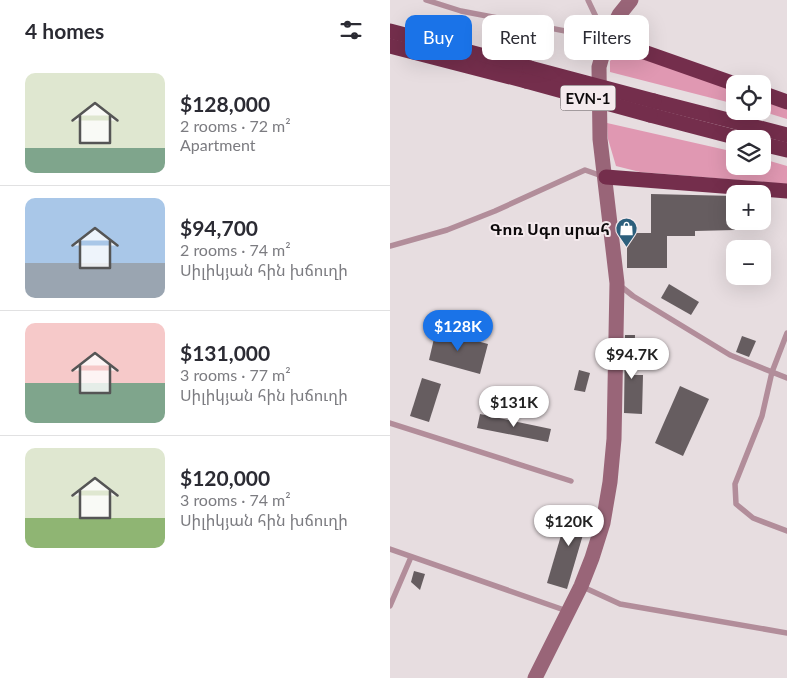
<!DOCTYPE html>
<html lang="en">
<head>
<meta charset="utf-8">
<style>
  :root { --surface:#fff; --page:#f7f7f7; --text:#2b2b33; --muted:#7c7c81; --line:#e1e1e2; --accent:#1a73e8 }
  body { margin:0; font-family:Lato,"Noto Sans Armenian",sans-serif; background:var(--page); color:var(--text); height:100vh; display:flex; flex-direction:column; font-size:19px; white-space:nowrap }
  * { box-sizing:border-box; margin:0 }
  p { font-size:16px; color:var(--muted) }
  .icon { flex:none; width:28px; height:28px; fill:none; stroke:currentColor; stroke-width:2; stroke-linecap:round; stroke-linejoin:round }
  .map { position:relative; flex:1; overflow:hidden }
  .side { display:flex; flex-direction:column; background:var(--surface); width:390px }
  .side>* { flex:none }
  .top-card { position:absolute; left:15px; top:15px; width:306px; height:45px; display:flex; gap:10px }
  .tools { position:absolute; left:336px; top:75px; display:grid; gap:10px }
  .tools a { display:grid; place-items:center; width:45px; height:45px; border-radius:10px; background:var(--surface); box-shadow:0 5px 20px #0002; font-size:25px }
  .price { position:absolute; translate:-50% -42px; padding:0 11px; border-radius:18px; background:#fff; color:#222; font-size:16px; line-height:32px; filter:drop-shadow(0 1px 2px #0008) }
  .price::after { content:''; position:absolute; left:50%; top:30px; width:15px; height:11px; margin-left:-8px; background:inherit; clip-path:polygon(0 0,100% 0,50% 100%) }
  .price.active { background:var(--accent); color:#fff }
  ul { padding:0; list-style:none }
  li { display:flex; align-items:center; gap:15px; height:125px; padding:0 25px }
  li+li { border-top:1px solid var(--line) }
  li span { display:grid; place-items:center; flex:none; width:140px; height:100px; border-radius:10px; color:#555 }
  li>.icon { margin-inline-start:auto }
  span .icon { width:60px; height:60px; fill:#fffc; stroke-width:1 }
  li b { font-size:21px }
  h2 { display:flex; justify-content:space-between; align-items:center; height:60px; padding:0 25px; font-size:21px }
  .tag { padding:0 18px; border-radius:10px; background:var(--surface); box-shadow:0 5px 20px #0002; font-size:18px; line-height:45px }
  .tag.active { background:var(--accent); color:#fff }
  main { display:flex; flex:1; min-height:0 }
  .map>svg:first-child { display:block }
  .green { fill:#e098b2 }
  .building { fill:#665d60 }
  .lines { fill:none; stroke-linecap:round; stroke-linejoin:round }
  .lane { stroke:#b28d9a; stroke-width:5.5 }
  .secondary { stroke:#996578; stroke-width:15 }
  .highway { stroke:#742e4c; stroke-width:15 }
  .highway-bridge { stroke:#742e4c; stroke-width:15 }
  .labels { text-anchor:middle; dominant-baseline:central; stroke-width:4; stroke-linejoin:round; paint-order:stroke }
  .shield { fill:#f4eaed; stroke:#524d4f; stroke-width:1 }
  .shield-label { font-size:15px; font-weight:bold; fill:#0d0a0b }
  .poi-label { font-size:16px; font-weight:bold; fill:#0d0a0b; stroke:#f4eaed; text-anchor:end }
</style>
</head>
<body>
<main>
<section class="side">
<h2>4 homes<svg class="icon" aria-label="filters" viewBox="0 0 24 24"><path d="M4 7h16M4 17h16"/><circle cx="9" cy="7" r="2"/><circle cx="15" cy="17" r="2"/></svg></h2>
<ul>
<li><span style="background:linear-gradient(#dfe7d0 75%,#7fa58c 0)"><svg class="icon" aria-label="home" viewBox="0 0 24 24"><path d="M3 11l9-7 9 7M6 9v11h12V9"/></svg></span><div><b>$128,000</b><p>2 rooms · 72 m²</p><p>Apartment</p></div></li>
<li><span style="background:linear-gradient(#a9c7e8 65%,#9aa5b1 0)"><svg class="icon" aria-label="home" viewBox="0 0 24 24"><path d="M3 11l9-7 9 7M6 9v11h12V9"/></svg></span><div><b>$94,700</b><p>2 rooms · 74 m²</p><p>Սիլիկյան հին խճուղի</p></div></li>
<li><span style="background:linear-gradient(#f6c9c9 60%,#7fa58c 0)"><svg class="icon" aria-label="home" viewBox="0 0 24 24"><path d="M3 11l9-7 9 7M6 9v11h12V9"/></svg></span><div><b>$131,000</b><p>3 rooms · 77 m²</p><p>Սիլիկյան հին խճուղի</p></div></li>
<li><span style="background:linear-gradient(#dfe7d0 70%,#8fb573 0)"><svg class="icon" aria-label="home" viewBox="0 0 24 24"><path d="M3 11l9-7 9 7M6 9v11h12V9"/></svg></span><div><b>$120,000</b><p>3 rooms · 74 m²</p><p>Սիլիկյան հին խճուղի</p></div></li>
</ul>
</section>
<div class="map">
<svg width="397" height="678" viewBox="0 0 397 678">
  <rect width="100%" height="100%" fill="#e7dde0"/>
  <g class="green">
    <polygon points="231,52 345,88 345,104 220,72 220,61"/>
    <polygon points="373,98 397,106 397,119 371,111"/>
    <polygon points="217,123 345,152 345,166 372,166 373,159 397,166 397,184 250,172 226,166 218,139"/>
  </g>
  <g class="building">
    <polygon points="261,194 345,196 345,230 305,231 305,236 277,236 277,268 237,268 237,233 261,233"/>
    <polygon points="279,284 309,302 301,315 271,298"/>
    <polygon points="46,330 98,344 90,374 39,360"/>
    <polygon points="235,335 245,335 244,375 253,375 252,414 234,413"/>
    <polygon points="352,336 366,341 359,357 346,352"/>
    <polygon points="189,370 200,373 195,392 184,390"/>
    <polygon points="32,378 51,384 39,422 20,416"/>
    <polygon points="290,386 319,399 293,456 265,443"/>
    <polygon points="90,414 161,429 158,442 87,428"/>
    <polygon points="180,505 200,511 177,589 157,583"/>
    <polygon points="24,571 35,574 30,590 21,582"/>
  </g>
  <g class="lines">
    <g class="lane">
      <polyline points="36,0 71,11 217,39"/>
      <polyline points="198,0 215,36"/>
      <polyline points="0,246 57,230 105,211 195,170 212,176"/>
      <polyline points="228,284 243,296 340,355 397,378"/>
      <polyline points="397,333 382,372 372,416 345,484 346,504 363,518 397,531"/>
      <polyline points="0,423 181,481"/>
      <polyline points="0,549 177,611"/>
      <polyline points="193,587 230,604 397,633"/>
      <polyline points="0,606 21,557"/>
    </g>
    <polyline class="secondary" points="145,678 191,586 202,558 213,523 220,482 224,439 227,283 210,139 209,67 217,39 229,15 241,0"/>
    <g class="highway">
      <polyline points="0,31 140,68"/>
      <polyline points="217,39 345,84"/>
      <polyline points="0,46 136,81"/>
      <polyline points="372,93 397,102"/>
      <polyline points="264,101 397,135"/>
      <polyline points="260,115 352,139"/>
      <polyline points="372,144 397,150"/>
      <polyline points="216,177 397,191"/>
    </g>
    <g class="highway-bridge">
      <polyline points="140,68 264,101"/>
      <polyline points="136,81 260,115"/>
    </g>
  </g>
  <defs>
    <symbol id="shop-pin" viewBox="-11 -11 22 30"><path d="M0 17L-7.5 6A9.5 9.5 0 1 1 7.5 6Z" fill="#2c5f7c" stroke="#f4eaed"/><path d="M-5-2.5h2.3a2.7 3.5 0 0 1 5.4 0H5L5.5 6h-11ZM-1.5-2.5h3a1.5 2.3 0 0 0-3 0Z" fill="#fff"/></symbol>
  </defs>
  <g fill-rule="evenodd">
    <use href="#shop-pin" x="224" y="216" width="25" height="34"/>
  </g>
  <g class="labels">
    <rect class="shield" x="170.5" y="85.5" width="55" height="25" rx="4"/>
    <g class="shield-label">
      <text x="198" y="98">EVN-1</text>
    </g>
    <g class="poi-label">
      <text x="220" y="228">Գոռ Սգո սրահ</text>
    </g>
  </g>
</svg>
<div class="tools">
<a><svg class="icon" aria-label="locate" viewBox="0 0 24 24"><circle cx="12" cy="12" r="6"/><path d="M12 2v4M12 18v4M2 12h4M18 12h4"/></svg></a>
<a><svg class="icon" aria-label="layers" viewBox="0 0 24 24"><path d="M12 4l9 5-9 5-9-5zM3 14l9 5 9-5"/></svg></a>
<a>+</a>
<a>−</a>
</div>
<b class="price active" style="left:68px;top:352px">$128K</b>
<b class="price" style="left:242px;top:380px">$94.7K</b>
<b class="price" style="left:124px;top:428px">$131K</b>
<b class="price" style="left:179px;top:547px">$120K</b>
<div class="top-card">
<a class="tag active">Buy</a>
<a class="tag">Rent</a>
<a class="tag">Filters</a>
</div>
</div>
</main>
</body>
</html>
